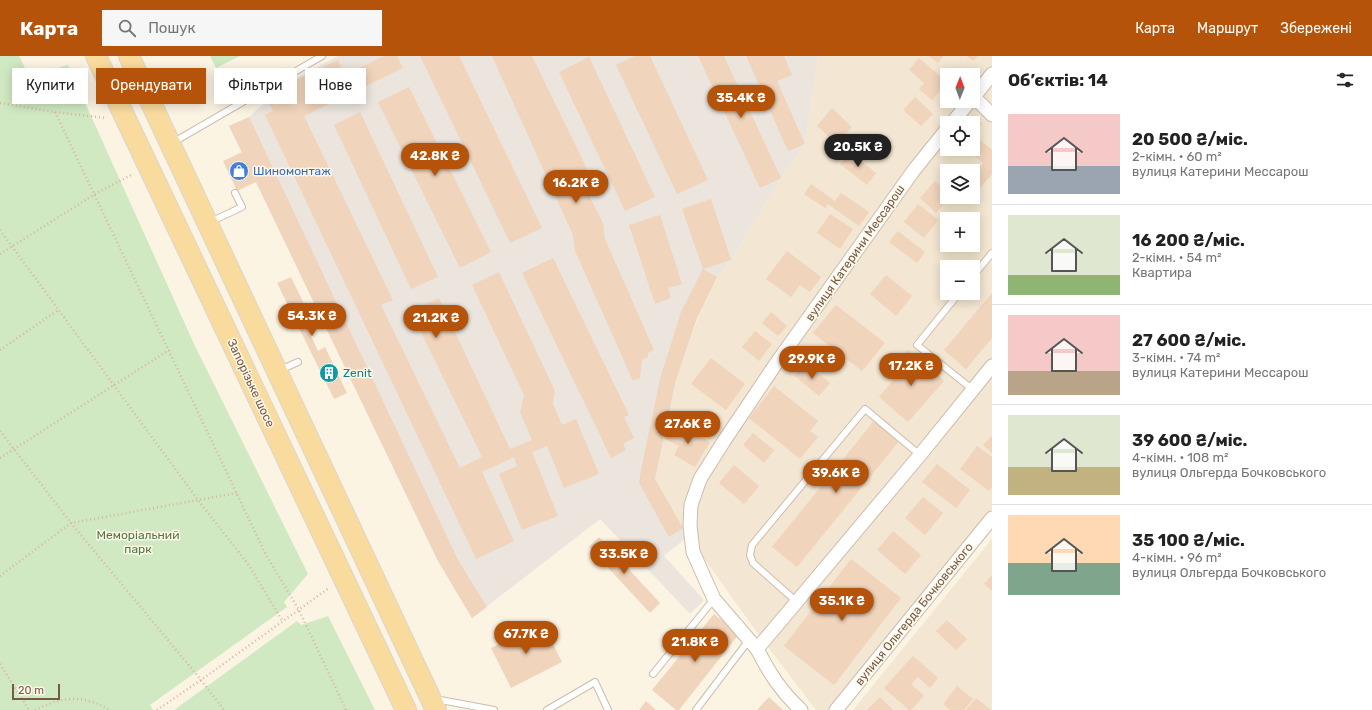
<!DOCTYPE html>
<html lang="uk">
<head>
<meta charset="utf-8">
<style>
  :root { --surface:#fff; --page:#f6f6f6; --text:#222; --muted:#767676; --line:#e0e0e0; --accent:#b45309 }
  body { margin:0; font-family:Rubik,sans-serif; background:var(--page); color:var(--text); height:100vh; display:flex; flex-direction:column; font-size:15px; white-space:nowrap }
  * { box-sizing:border-box; margin:0 }
  p { font-size:13px; color:var(--muted) }
  .icon { flex:none; width:22px; height:22px; fill:none; stroke:currentColor; stroke-width:2; stroke-linecap:round; stroke-linejoin:round }
  .map { position:relative; flex:1; overflow:hidden }
  .side { display:flex; flex-direction:column; background:var(--surface); width:380px }
  .side>* { flex:none }
  .banner { position:absolute; left:12px; top:12px; width:380px; height:36px; display:flex; gap:8px }
  .needle { width:26px; rotate:1deg }
  .fabs { position:absolute; left:940px; top:12px; display:grid; gap:8px }
  .fabs a { display:grid; place-items:center; width:40px; height:40px; border-radius:0px; background:var(--surface); box-shadow:0 2px 10px #0003; font-size:20px }
  .scale { position:absolute; left:12px; bottom:10px; width:48px; box-sizing:border-box; padding-left:4px; border:2px solid #735b4a; border-top:0; font-size:11px; line-height:14px; white-space:nowrap; color:#735b4a; -webkit-text-stroke:3px #fff8e9; paint-order:stroke }
  .price { position:absolute; translate:-50% -34px; padding:0 9px; border-radius:14px; background:var(--accent); color:#fff; font-size:13px; line-height:26px; filter:drop-shadow(0 1px 2px #0008) }
  .price::after { content:''; position:absolute; left:50%; top:24px; width:12px; height:9px; margin-left:-6px; background:inherit; clip-path:polygon(0 0,100% 0,50% 100%) }
  .price.active { background:#222; color:#fff }
  ul { padding:0; list-style:none }
  li { display:flex; align-items:center; gap:12px; height:100px; padding:0 16px }
  li+li { border-top:1px solid var(--line) }
  li span { display:grid; place-items:center; flex:none; width:112px; height:80px; border-radius:0px; color:#555 }
  li>.icon { margin-inline-start:auto }
  span .icon { width:48px; height:48px; fill:#fffc; stroke-width:1 }
  li b { font-size:17px }
  h2 { display:flex; justify-content:space-between; align-items:center; height:48px; padding:0 16px; font-size:17px }
  .tag { padding:0 14px; border-radius:0px; background:var(--surface); box-shadow:0 2px 10px #0003; font-size:14px; line-height:36px }
  .tag.active { background:var(--accent); color:#fff }
  header { display:flex; align-items:center; gap:24px; box-sizing:border-box; height:56px; padding:0 20px; background:var(--accent); color:#fff }
  header strong { font-size:19px }
  nav { display:flex; gap:22px; margin-inline-start:auto; font-size:14px }
  .search { width:280px; height:36px; background:var(--page); display:flex; align-items:center; gap:10px; box-sizing:border-box; padding:0 14px; border-radius:0px; color:var(--muted); font-size:15px }
  main { display:flex; flex:1; min-height:0 }
  .map>svg:first-child { display:block }
  .residential { fill:#f3e6d2; fill-rule:evenodd }
  .industrial { fill:#ebe5de }
  .green { fill:#d0e9c2 }
  .building { fill:#f0d4bc }
  .lines { fill:none; stroke-linecap:round; stroke-linejoin:round }
  .lane-casing { stroke:#cdbcaa; stroke-width:8 }
  .street-casing { stroke:#cdbcaa; stroke-width:15 }
  .primary-casing { stroke:#dbd4d0; stroke-width:22 }
  .path { stroke:#d5b79f; stroke-width:2.5; stroke-dasharray:1 3; stroke-linecap:butt }
  .lane { stroke:#fff; stroke-width:6 }
  .street { stroke:#fff; stroke-width:13 }
  .primary { stroke:#f9dc9d; stroke-width:20 }
  .labels { text-anchor:middle; dominant-baseline:central; stroke-width:3; stroke-linejoin:round; paint-order:stroke }
  .shop-label { font-size:12px; fill:#366cbe; stroke:#fff8e9; text-anchor:start }
  .street-label { font-size:12px; fill:#735b4a; stroke:#fff8e9 }
  .culture-label { font-size:12px; fill:#0d838f; stroke:#fff8e9; text-anchor:start }
  .park-label { font-size:12px; fill:#4f7842; stroke:#fff8e9 }
</style>
</head>
<body>
<header>
<strong>Карта</strong>
<div class="search"><svg class="icon" aria-label="search" viewBox="0 0 24 24"><circle cx="10" cy="10" r="6"/><path d="M15 15l6 6"/></svg>Пошук</div>
<nav><a>Карта</a><a>Маршрут</a><a>Збережені</a></nav>
</header>
<main>
<div class="map">
<svg width="992" height="654" viewBox="0 0 992 654">
  <rect width="100%" height="100%" fill="#fcf4e3"/>
  <g class="residential">
    <path d="M 818,0 L 992,0 L 992,453 L 829,654 L 816,654 L 756,575 L 688,480 L 655,423 L 675,327 L 700,256 L 717,221 L 731,204 L 781,122 L 805,88 ZM 947,19 L 973,19 L 973,45 L 947,45 ZM 947,67 L 973,67 L 973,93 L 947,93 ZM 947,115 L 973,115 L 973,141 L 947,141 ZM 947,163 L 973,163 L 973,189 L 947,189 ZM 947,211 L 973,211 L 973,237 L 947,237 Z"/>
    <polygon points="992,483 992,654 853,654"/>
  </g>
  <polygon class="industrial" points="338,0 818,0 805,88 781,122 731,204 717,221 697,262 675,327 655,423 688,480 664,500 704,544 690,558 600,463 472,562 438,505 229,70 249,61 283,30"/>
  <g class="green">
    <polygon points="0,0 19,0 29,20 68,9 195,290 308,518 284,546 287,551 150,649 153,654 0,654"/>
    <polygon points="210,0 240,0 216,12"/>
    <polygon points="328,560 375,654 174,654 297,565 301,569"/>
  </g>
  <g class="building">
    <polygon points="384,0 397,0 403,12 304,60 393,244 381,249 460,412 482,401 416,266 416,253 439,242 510,393 532,384 520,356 524,339 472,229 499,216 555,335 553,348 562,369 576,363 599,418 564,432 547,390 532,396 558,460 522,474 499,418 517,410 514,401 482,416 514,485 476,503 265,59 273,55 268,44 285,36 283,30 338,4 345,19"/>
    <polygon points="420,0 459,0 542,172 510,187"/>
    <polygon points="492,0 532,0 589,117 580,121 603,167 605,183 654,294 648,297 648,301 642,304 640,322 633,325 575,195 573,179"/>
    <polygon points="635,0 650,0 708,124 677,138 616,9"/>
    <polygon points="698,0 724,0 781,122 760,132"/>
    <polygon points="746,0 784,0 792,19 777,25 805,88 788,95"/>
    <polygon points="929,0 943,0 938,7"/>
    <polygon points="967,0 978,0 973,5"/>
    <polygon points="589,1 655,141 625,155 559,16"/>
    <polygon points="919,2 947,26 932,44 919,33 924,27 909,14"/>
    <polygon points="409,31 491,196 460,212 378,46"/>
    <polygon points="915,41 933,58 921,70 903,54"/>
    <polygon points="832,52 852,71 837,88 817,70"/>
    <polygon points="360,56 438,221 411,233 334,69"/>
    <polygon points="973,59 982,67 973,78 973,67 965,67"/>
    <polygon points="249,61 458,504 487,551 472,562 438,505 256,126 237,135 223,105 242,96 229,70"/>
    <polygon points="975,80 992,94 992,118 973,140 973,117 974,118 983,107 966,93 973,93 973,83"/>
    <polygon points="850,96 876,117 867,129 840,108"/>
    <polygon points="963,108 971,115 957,115"/>
    <polygon points="935,125 947,136 947,141 950,141 936,157 920,142"/>
    <polygon points="811,128 835,145 841,137 869,156 859,170 828,148 825,152 804,138"/>
    <polygon points="711,143 731,204 703,213 717,221 697,262 675,327 655,423 683,472 669,481 639,427 641,414 660,323 681,256 703,213 682,153"/>
    <polygon points="918,148 938,164 924,182 904,166"/>
    <polygon points="830,158 853,173 840,193 817,177"/>
    <polygon points="660,159 682,228 668,232 671,242 655,248 629,169"/>
    <polygon points="898,175 925,196 917,207 889,186"/>
    <polygon points="787,195 821,221 810,236 800,229 791,241 766,223"/>
    <polygon points="553,202 629,359 624,361 634,382 623,388 626,394 611,402 522,217"/>
    <polygon points="886,219 912,240 896,260 870,238"/>
    <polygon points="291,221 313,266 306,269 318,295 325,291 347,337 334,343 277,227"/>
    <polygon points="992,237 992,282 966,313 944,294"/>
    <polygon points="836,249 885,287 862,315 813,277"/>
    <polygon points="771,256 787,270 778,280 762,267"/>
    <polygon points="755,275 772,288 759,305 742,291"/>
    <polygon points="908,294 944,325 908,366 879,341 902,314 895,309"/>
    <polygon points="711,302 745,328 726,354 691,328"/>
    <polygon points="805,307 830,327 819,340 795,320"/>
    <polygon points="774,330 818,365 810,375 818,381 800,403 749,362"/>
    <polygon points="874,365 899,385 797,511 772,491"/>
    <polygon points="671,370 685,378 688,374 710,386 695,411 674,399 679,390 664,382"/>
    <polygon points="753,377 774,394 764,407 743,389"/>
    <polygon points="992,380 992,397 983,389"/>
    <polygon points="977,390 992,401 992,431 989,435 960,413"/>
    <polygon points="937,408 970,434 956,452 922,426"/>
    <polygon points="734,409 759,430 744,448 719,427"/>
    <polygon points="923,441 943,457 925,479 905,462"/>
    <polygon points="893,475 921,499 905,518 877,494"/>
    <polygon points="599,481 660,547 650,557 589,491"/>
    <polygon points="851,503 901,542 834,629 784,590"/>
    <polygon points="992,519 992,535 984,528"/>
    <polygon points="714,558 739,578 679,654 676,654 652,634"/>
    <polygon points="947,564 967,583 956,594 936,575"/>
    <polygon points="542,567 562,606 511,632 491,592"/>
    <polygon points="913,600 938,622 930,632 918,621 911,628 924,640 911,654 909,654 884,632"/>
    <polygon points="957,630 973,643 964,654 950,654 943,648"/>
    <polygon points="769,641 783,654 757,654"/>
    <polygon points="880,641 893,654 867,654"/>
    <polygon points="976,642 991,654 966,654"/>
    <polygon points="646,645 656,654 639,654"/>
  </g>
  <g class="lines">
    <defs>
      <g id="lane">
        <polyline points="172,87 322,0"/>
        <polyline points="210,166 242,151 235,137"/>
        <polyline points="973,220 992,197"/>
        <polyline points="959,237 917,289 972,333"/>
        <polyline points="280,314 298,306"/>
        <polyline points="797,546 753,507 750,499 752,489 865,353 920,399"/>
        <polyline points="653,618 714,543"/>
        <polyline points="435,643 494,654"/>
        <polyline points="547,654 595,626 608,654"/>
        <polyline points="696,654 749,584"/>
      </g>
      <g id="street">
        <polyline points="974,41 992,59"/>
        <polyline points="973,42 992,18"/>
        <polyline points="952,67 970,45"/>
        <polyline points="757,593 714,543 693,496 690,470 691,449 700,423 724,385 775,309 914,114 947,73"/>
        <path d="M 801,654 C 780,634 770,618 757,593 L 920,399 L 992,310"/>
        <polyline points="836,654 992,462"/>
      </g>
      <g id="primary">
        <polyline points="96,0 406,654"/>
        <polyline points="129,0 436,654"/>
      </g>
    </defs>
    <use href="#lane" class="lane-casing"/>
    <use href="#street" class="street-casing"/>
    <use href="#primary" class="primary-casing"/>
    <g class="path">
      <polyline points="0,47 55,56 106,62"/>
      <polyline points="55,56 266,499 299,554 346,654"/>
      <polyline points="0,174 198,444 248,508 283,566"/>
      <polyline points="0,198 95,138 133,118"/>
      <polyline points="0,294 58,254"/>
      <polyline points="0,375 71,467 201,624 224,654"/>
      <polyline points="0,402 169,294"/>
      <polyline points="0,520 71,467 237,437"/>
      <polyline points="0,608 29,654"/>
      <path d="M 35,654 C 53,645 72,639 92,646 C 98,647 104,651 109,654"/>
      <polyline points="157,654 201,624 329,532"/>
    </g>
    <use href="#lane" class="lane"/>
    <use href="#street" class="street"/>
    <use href="#primary" class="primary"/>
  </g>
  <defs>
    <symbol id="shop-disc" viewBox="-11 -11 22 22"><circle r="9.5" fill="#3f7fe0" stroke="#fff8e9"/><path d="M-5-2.5h2.3a2.7 3.5 0 0 1 5.4 0H5L5.5 6h-11ZM-1.5-2.5h3a1.5 2.3 0 0 0-3 0Z" fill="#fff"/></symbol>
    <symbol id="building-disc" viewBox="-11 -11 22 22"><circle r="9.5" fill="#0f9aa8" stroke="#fff8e9"/><path d="M-4-6H4V6H1V3H-1V6H-4ZM-2.5-4.3h1.7v1.8h-1.7ZM.8-4.3h1.7v1.8H.8ZM-2.5-1h1.7V.8h-1.7ZM.8-1h1.7V.8H.8Z" fill="#fff"/></symbol>
  </defs>
  <g fill-rule="evenodd">
    <use href="#shop-disc" x="228" y="104" width="22" height="22"/>
    <use href="#building-disc" x="318" y="306" width="22" height="22"/>
  </g>
  <g class="labels">
    <g class="shop-label">
      <text x="253" y="115">Шиномонтаж</text>
    </g>
    <g class="street-label">
      <text transform="translate(855 197) rotate(-55)">вулиця Катерини Мессарош</text>
      <text transform="translate(251 327) rotate(65)">Запорізьке шосе</text>
      <text transform="translate(914 558) rotate(-51)">вулиця Ольгерда Бочковського</text>
    </g>
    <g class="culture-label">
      <text x="343" y="317">Zenit</text>
    </g>
    <g class="park-label">
      <text x="138" y="479">Меморіальний<tspan x="138" dy="14">парк</tspan></text>
    </g>
  </g>
</svg>
<div class="fabs">
<a><svg class="needle" viewBox="-14 -14 28 28"><path d="M0-13l5 13h-10z" fill="#e53935"/><path d="M0 13l5-13h-10z" fill="#767676"/></svg></a>
<a><svg class="icon" aria-label="locate" viewBox="0 0 24 24"><circle cx="12" cy="12" r="6"/><path d="M12 2v4M12 18v4M2 12h4M18 12h4"/></svg></a>
<a><svg class="icon" aria-label="layers" viewBox="0 0 24 24"><path d="M12 4l9 5-9 5-9-5zM3 14l9 5 9-5"/></svg></a>
<a>+</a>
<a>−</a>
</div>
<div class="scale">20 m</div>
<b class="price" style="left:741px;top:63px">35.4K ₴</b>
<b class="price active" style="left:858px;top:112px">20.5K ₴</b>
<b class="price" style="left:435px;top:121px">42.8K ₴</b>
<b class="price" style="left:576px;top:148px">16.2K ₴</b>
<b class="price" style="left:312px;top:281px">54.3K ₴</b>
<b class="price" style="left:436px;top:283px">21.2K ₴</b>
<b class="price" style="left:812px;top:324px">29.9K ₴</b>
<b class="price" style="left:911px;top:331px">17.2K ₴</b>
<b class="price" style="left:688px;top:389px">27.6K ₴</b>
<b class="price" style="left:836px;top:438px">39.6K ₴</b>
<b class="price" style="left:624px;top:519px">33.5K ₴</b>
<b class="price" style="left:842px;top:566px">35.1K ₴</b>
<b class="price" style="left:526px;top:599px">67.7K ₴</b>
<b class="price" style="left:695px;top:607px">21.8K ₴</b>
<div class="banner">
<a class="tag">Купити</a>
<a class="tag active">Орендувати</a>
<a class="tag">Фільтри</a>
<a class="tag">Нове</a>
</div>
</div>
<section class="side">
<h2>Об’єктів: 14<svg class="icon" aria-label="filters" viewBox="0 0 24 24"><path d="M4 7h16M4 17h16"/><circle cx="9" cy="7" r="2"/><circle cx="15" cy="17" r="2"/></svg></h2>
<ul>
<li><span style="background:linear-gradient(#f6c9c9 65%,#9aa5b1 0)"><svg class="icon" aria-label="home" viewBox="0 0 24 24"><path d="M3 11l9-7 9 7M6 9v11h12V9"/></svg></span><div><b>20 500 ₴/міс.</b><p>2-кімн. · 60 m²</p><p>вулиця Катерини Мессарош</p></div></li>
<li><span style="background:linear-gradient(#dfe7d0 75%,#8fb573 0)"><svg class="icon" aria-label="home" viewBox="0 0 24 24"><path d="M3 11l9-7 9 7M6 9v11h12V9"/></svg></span><div><b>16 200 ₴/міс.</b><p>2-кімн. · 54 m²</p><p>Квартира</p></div></li>
<li><span style="background:linear-gradient(#f6c9c9 70%,#b9a48a 0)"><svg class="icon" aria-label="home" viewBox="0 0 24 24"><path d="M3 11l9-7 9 7M6 9v11h12V9"/></svg></span><div><b>27 600 ₴/міс.</b><p>3-кімн. · 74 m²</p><p>вулиця Катерини Мессарош</p></div></li>
<li><span style="background:linear-gradient(#dfe7d0 65%,#c2b280 0)"><svg class="icon" aria-label="home" viewBox="0 0 24 24"><path d="M3 11l9-7 9 7M6 9v11h12V9"/></svg></span><div><b>39 600 ₴/міс.</b><p>4-кімн. · 108 m²</p><p>вулиця Ольгерда Бочковського</p></div></li>
<li><span style="background:linear-gradient(#ffd9b3 60%,#7fa58c 0)"><svg class="icon" aria-label="home" viewBox="0 0 24 24"><path d="M3 11l9-7 9 7M6 9v11h12V9"/></svg></span><div><b>35 100 ₴/міс.</b><p>4-кімн. · 96 m²</p><p>вулиця Ольгерда Бочковського</p></div></li>
</ul>
</section>
</main>
</body>
</html>
